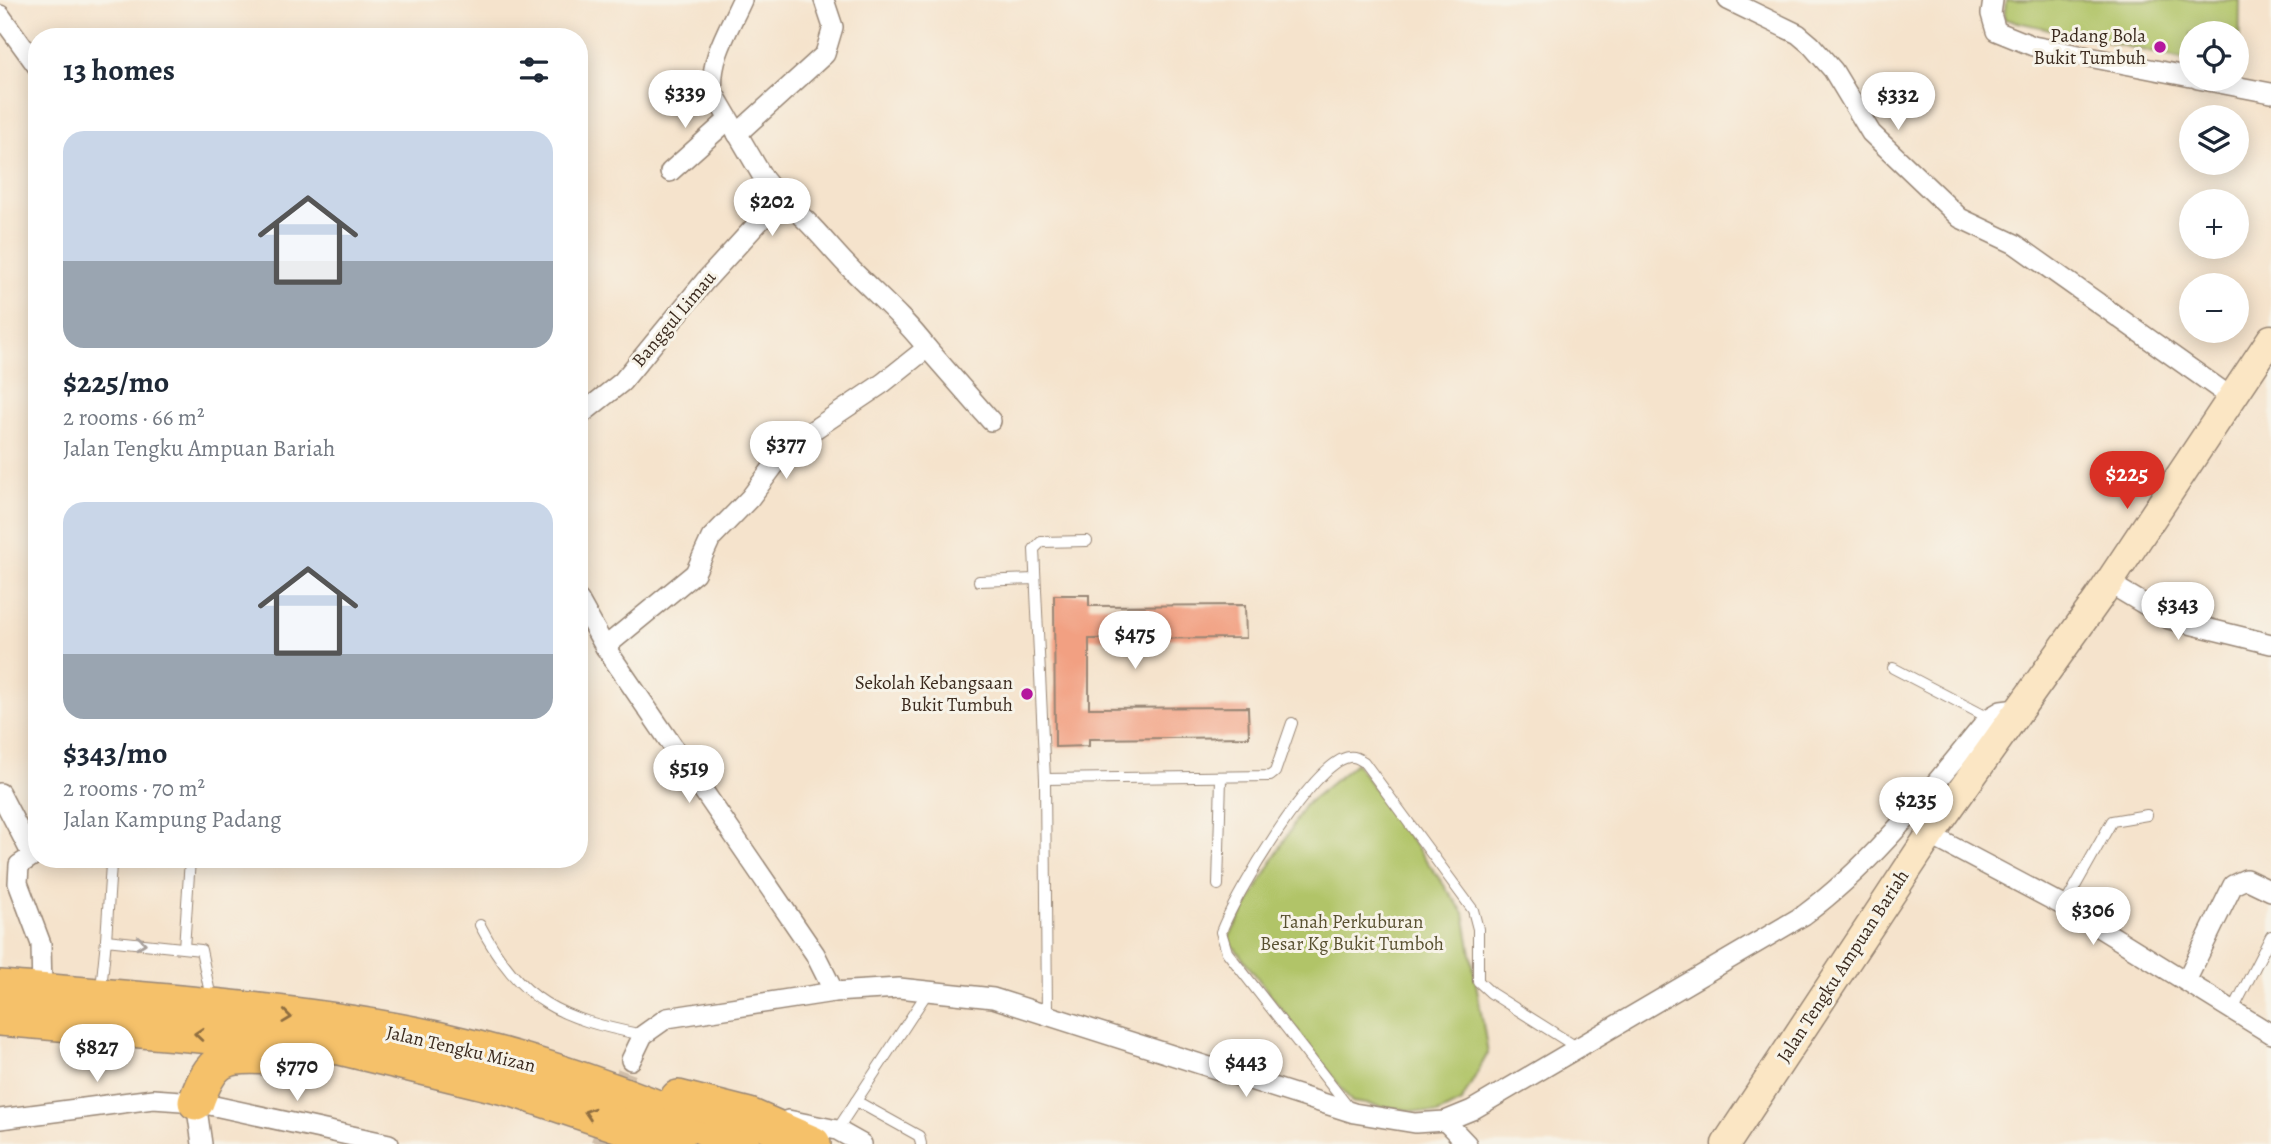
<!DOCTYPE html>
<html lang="en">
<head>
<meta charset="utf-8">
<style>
  :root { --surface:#fff; --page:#f2f2f3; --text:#1f2937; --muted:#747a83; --accent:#d93025 }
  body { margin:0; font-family:Alegreya,serif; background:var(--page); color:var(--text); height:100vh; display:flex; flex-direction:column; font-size:26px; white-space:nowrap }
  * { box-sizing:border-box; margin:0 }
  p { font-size:23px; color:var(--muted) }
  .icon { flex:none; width:38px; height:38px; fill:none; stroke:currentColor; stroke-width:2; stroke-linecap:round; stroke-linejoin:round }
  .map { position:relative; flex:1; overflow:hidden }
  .side { position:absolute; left:28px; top:28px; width:560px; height:840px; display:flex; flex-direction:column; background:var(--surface); border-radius:28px; box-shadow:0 4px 18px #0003 }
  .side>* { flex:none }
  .controls { position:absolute; left:2179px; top:21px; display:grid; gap:14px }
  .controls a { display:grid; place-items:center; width:70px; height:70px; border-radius:50%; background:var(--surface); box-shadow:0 4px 18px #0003; font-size:35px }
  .price { position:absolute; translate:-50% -60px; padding:0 16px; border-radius:24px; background:#fff; color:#222; font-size:23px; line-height:46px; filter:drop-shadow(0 2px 4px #0008) }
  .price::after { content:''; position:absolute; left:50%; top:42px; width:21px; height:16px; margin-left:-10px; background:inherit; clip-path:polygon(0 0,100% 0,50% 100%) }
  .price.current { background:var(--accent); color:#fff }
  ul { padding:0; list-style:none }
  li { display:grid; align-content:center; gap:14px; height:371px; padding:0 35px }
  li span { display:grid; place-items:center; height:217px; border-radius:21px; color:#555 }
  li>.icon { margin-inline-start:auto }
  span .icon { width:126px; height:126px; fill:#fffc; stroke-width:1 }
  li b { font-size:30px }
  h2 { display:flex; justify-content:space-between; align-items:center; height:84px; padding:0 35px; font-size:30px }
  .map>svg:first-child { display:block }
  .green { fill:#b1c468; stroke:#767743; stroke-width:2 }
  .building { fill:#f2a082 }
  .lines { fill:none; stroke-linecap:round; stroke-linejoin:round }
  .street-tunnel { stroke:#d0bea9; stroke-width:19; stroke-dasharray:19 10; stroke-linecap:butt }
  .lane-casing { stroke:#988675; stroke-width:12 }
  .street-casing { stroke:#988675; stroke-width:22 }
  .secondary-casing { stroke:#988675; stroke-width:31 }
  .highway-casing { stroke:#988675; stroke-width:38 }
  .lane { stroke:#fff; stroke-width:10 }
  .street { stroke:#fff; stroke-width:19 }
  .secondary { stroke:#fbe6c4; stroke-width:28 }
  .highway { stroke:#f5c16b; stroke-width:35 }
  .oneway { stroke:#a79f9a }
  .oneway2 { stroke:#8f6e41 }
  .poi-dot { fill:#b5179e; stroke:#f7f3e8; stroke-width:2.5 }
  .labels { text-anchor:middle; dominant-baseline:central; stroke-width:6; stroke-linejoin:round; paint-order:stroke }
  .poi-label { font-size:19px; fill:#3b2a1e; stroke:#f7f3e8; text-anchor:end }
  .street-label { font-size:19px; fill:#3b2a1e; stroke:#f7f3e8 }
  .park-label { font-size:19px; fill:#585030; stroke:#f7f3e8 }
</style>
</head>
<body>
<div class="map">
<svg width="2271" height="1144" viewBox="0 0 2271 1144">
  <rect width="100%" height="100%" fill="#f7f3e8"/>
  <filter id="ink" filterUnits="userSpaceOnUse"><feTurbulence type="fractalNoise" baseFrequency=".0143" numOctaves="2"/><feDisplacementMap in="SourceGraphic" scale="14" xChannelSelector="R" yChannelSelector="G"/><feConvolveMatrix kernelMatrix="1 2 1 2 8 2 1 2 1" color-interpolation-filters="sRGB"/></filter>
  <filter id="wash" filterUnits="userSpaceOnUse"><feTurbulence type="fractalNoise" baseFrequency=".00686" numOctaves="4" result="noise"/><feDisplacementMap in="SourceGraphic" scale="28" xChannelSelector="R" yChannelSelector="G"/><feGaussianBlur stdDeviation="1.57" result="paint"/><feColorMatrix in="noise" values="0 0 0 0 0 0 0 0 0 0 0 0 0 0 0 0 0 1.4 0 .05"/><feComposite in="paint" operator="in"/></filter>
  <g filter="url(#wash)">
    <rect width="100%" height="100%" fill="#f5e3cc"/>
    <g class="green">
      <polygon points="2006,0 2240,0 2239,72 2237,72 2236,33 2191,33 2191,61 2004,19"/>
      <polygon points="1356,763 1464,913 1488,1053 1461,1102 1437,1114 1352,1102 1228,939 1304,806"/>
    </g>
    <g id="blocks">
      <polygon class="building" points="1054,595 1089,595 1089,606 1245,605 1246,638 1089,639 1089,708 1248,707 1249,737 1089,739 1089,746 1055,747"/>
    </g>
  </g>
  <g filter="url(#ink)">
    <use href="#blocks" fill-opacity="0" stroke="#988675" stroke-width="2"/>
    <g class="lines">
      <polyline class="street-tunnel" points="600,1144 631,1060"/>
      <defs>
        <g id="lane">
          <polyline points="979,581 1035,579"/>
          <polyline points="1893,668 1989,718"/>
          <polyline points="1045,779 1270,776 1275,772 1292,723"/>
          <polyline points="1218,885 1221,778"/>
          <polyline points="2064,906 2112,821 2147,815"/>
          <path d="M 480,925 C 521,1003 559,1018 643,1035"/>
          <polyline points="106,940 111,864 114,859"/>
          <polyline points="184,948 190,859"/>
          <polyline points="101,989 106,940 201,950 211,998"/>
          <polyline points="2233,1010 2271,936"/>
          <polyline points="1047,1014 1045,779 1034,549 1041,542 1087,541"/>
          <polyline points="856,1101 919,1136 921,1144"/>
          <path d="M 1349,1108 L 1227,952 L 1221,932 C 1234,897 1313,762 1349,757 C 1355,756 1359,759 1364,762 L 1473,910 L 1478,929 L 1478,981 L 1491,993 L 1578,1048"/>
          <polyline points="837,1130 929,990"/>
        </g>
        <g id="street">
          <polyline points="1728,0 1798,34 1811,45 1833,70 1871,133 1960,218 2015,244 2232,398"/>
          <polyline points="1993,0 1991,14 1996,31 2033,46 2191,77"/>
          <polyline points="0,15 37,66"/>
          <polyline points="2198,79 2271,93"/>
          <polyline points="737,134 825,54 833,27 824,0"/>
          <polyline points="670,172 728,120"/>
          <path d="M 780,199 C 810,219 829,248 854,272 C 879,297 905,319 927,348"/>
          <path d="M 579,416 L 622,382 L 705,281 L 780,199 L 764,179 L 713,92 C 709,59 729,29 742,0"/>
          <polyline points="2109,583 2169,619 2271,644"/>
          <polyline points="579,600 605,647 815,954 834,992"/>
          <polyline points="605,647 695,573 711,538 750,498 788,447 883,383 927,348 991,421"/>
          <polyline points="0,793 32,855"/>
          <polyline points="1930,835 2064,906 2271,1034"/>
          <polyline points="37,853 19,865 18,883 41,944 42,992"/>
          <polyline points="2186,981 2233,885 2246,879 2271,891"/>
          <path d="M 631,1060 L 643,1035 L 667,1018 L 834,992 L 899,988 L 993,998 L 1354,1113 L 1415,1123 L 1445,1121 L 1472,1110 L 1804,915 C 1877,861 1931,788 1989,718 L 2001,711 L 2017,709"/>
          <polyline points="196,1102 202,1144"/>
          <polyline points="0,1119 153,1099 196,1102 389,1144"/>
          <polyline points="788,1120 837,1130 862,1144"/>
          <polyline points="1445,1121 1467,1144"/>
        </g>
        <polyline id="secondary" points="1726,1144 1930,835 2098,599 2271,339"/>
        <g id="highway">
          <path d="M 0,988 C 142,1000 298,1009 437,1039 C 541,1062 645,1100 742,1144"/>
          <polyline points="0,1018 340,1047 513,1089 676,1144"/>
          <polyline points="678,1098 749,1116 813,1144"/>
          <path d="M 196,1102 C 212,1058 222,1054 270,1057"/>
        </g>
      </defs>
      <use href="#lane" class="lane-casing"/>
      <use href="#street" class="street-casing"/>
      <use href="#secondary" class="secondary-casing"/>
      <use href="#highway" class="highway-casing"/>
      <use href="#lane" class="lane"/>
      <use href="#street" class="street"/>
      <use href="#secondary" class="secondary"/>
      <use href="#highway" class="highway"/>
    </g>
    <defs><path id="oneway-chevron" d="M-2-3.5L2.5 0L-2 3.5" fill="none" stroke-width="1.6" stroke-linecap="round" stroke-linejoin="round" transform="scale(1.75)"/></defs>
    <use class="oneway" href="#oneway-chevron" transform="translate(141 943) rotate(6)"/>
    <g class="oneway2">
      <use href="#oneway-chevron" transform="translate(287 1017) rotate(7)"/>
      <use href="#oneway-chevron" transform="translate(199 1034) rotate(-175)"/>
      <use href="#oneway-chevron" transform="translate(589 1113) rotate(-162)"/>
    </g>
  </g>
  <g class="poi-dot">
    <circle cx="2160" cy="47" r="7"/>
    <circle cx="1027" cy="694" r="7"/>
  </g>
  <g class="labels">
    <g class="poi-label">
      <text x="2146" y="36">Padang Bola<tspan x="2146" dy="22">Bukit Tumbuh</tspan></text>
      <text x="1013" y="683">Sekolah Kebangsaan<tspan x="1013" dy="22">Bukit Tumbuh</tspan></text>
    </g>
    <g class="street-label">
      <text transform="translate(674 319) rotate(-50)">Banggul Limau</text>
      <text transform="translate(1843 966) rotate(-57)">Jalan Tengku Ampuan Bariah</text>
      <text transform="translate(461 1049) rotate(13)">Jalan Tengku Mizan</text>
    </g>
    <g class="park-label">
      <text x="1352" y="922">Tanah Perkuburan<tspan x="1352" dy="22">Besar Kg Bukit Tumboh</tspan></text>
    </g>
  </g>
</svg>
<div class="controls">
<a><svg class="icon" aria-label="locate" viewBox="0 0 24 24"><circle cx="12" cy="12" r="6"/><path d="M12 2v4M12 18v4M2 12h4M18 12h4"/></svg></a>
<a><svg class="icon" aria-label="layers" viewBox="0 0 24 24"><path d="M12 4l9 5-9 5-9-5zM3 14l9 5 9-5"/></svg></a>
<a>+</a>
<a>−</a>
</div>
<b class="price" style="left:685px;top:130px">$339</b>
<b class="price" style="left:1898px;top:132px">$332</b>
<b class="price" style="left:772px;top:238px">$202</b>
<b class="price" style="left:786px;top:481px">$377</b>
<b class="price current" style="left:2127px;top:511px">$225</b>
<b class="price" style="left:2178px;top:642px">$343</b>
<b class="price" style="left:1135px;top:671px">$475</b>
<b class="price" style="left:689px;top:805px">$519</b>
<b class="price" style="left:1916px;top:837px">$235</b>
<b class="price" style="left:2093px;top:947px">$306</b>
<b class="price" style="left:97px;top:1084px">$827</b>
<b class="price" style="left:1246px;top:1099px">$443</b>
<b class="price" style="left:297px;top:1103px">$770</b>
<section class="side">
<h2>13 homes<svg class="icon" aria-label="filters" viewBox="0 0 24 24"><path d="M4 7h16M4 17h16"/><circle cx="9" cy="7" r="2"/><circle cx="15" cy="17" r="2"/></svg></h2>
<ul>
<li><span style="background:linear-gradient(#c9d6e8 60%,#9aa5b1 0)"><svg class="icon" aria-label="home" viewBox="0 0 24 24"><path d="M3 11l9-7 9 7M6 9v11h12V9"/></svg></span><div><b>$225/mo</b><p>2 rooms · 66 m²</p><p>Jalan Tengku Ampuan Bariah</p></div></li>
<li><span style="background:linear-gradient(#c9d6e8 70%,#9aa5b1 0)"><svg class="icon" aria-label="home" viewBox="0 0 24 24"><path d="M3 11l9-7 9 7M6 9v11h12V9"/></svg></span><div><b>$343/mo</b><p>2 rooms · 70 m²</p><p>Jalan Kampung Padang</p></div></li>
</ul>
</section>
</div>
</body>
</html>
